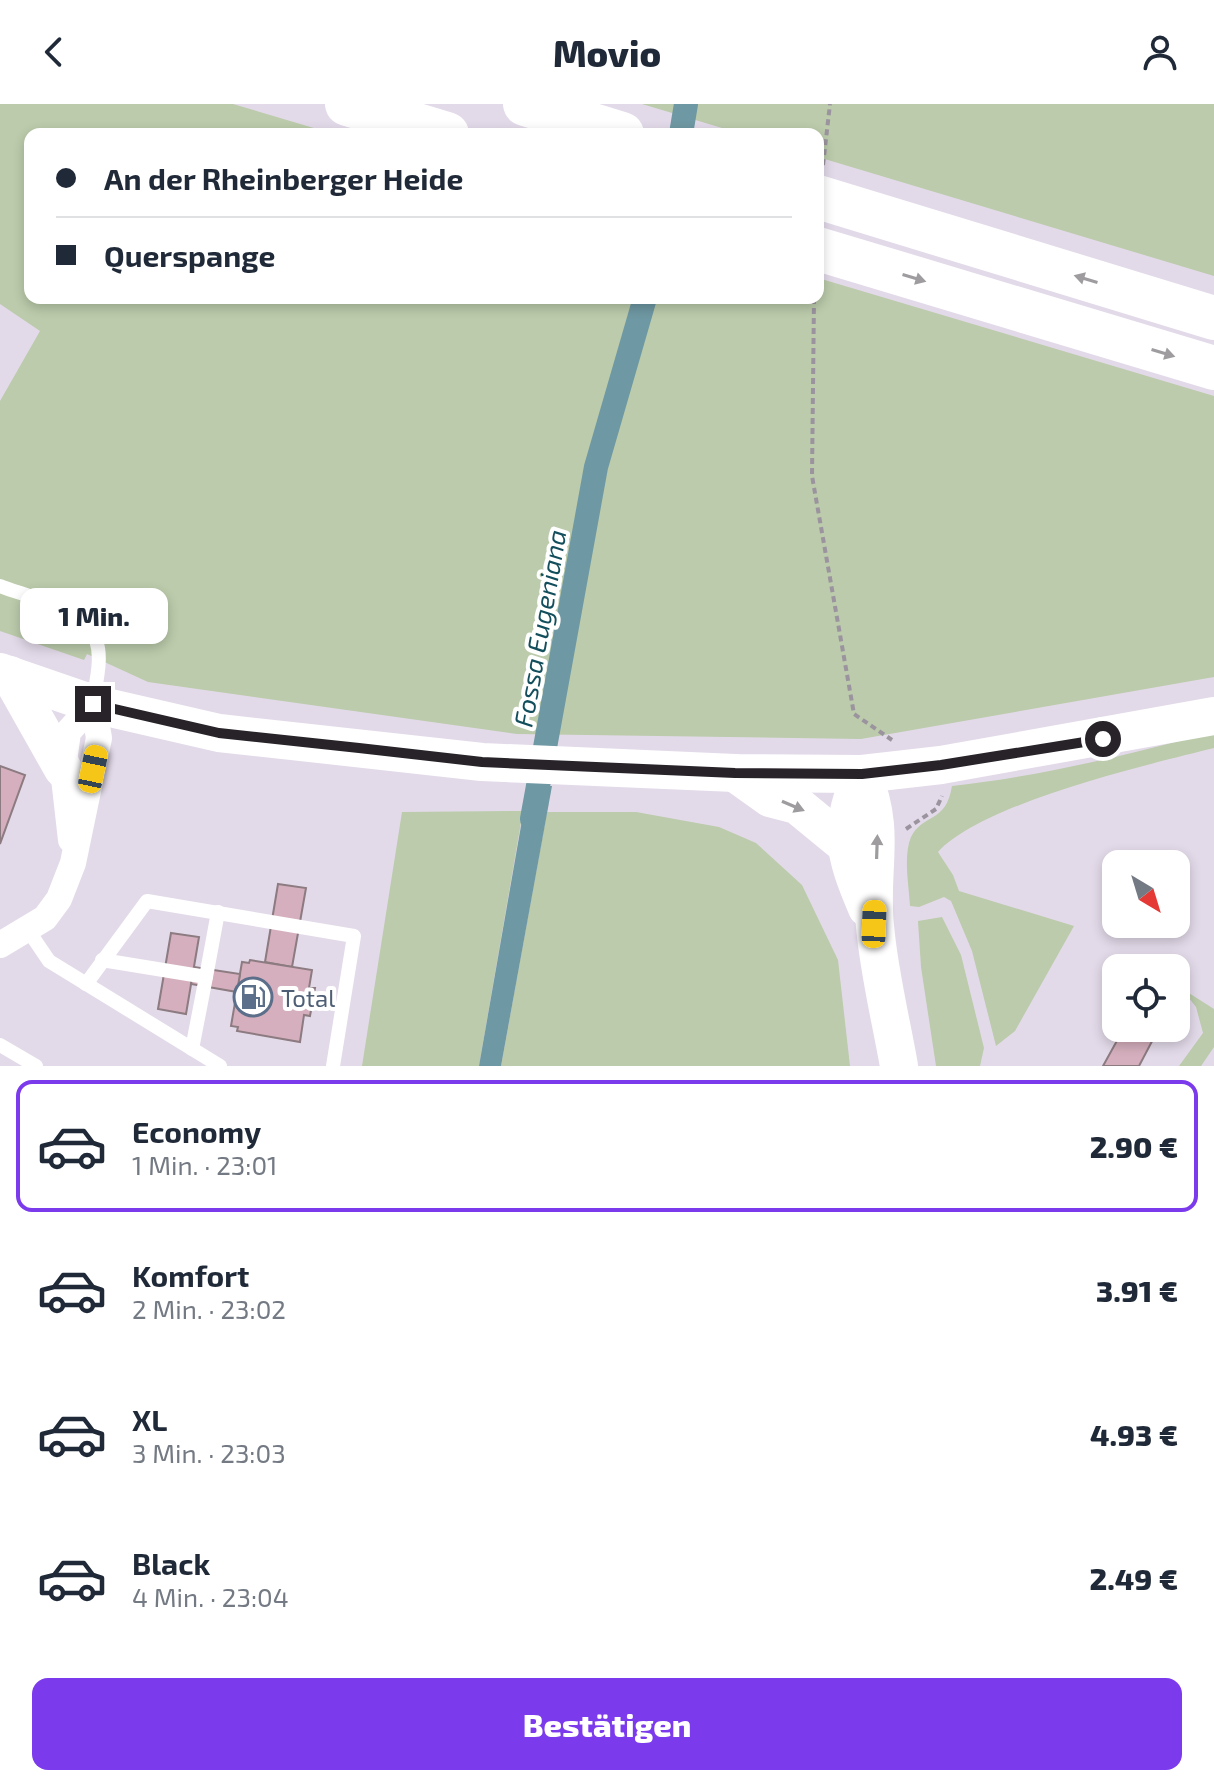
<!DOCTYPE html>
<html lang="de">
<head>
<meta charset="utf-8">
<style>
  :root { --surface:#fff; --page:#f2f2f3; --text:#1f2937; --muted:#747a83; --line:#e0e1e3; --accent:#7c3aed }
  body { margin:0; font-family:"Exo 2",sans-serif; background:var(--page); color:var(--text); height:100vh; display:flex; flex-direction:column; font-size:30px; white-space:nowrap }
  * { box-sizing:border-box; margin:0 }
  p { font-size:26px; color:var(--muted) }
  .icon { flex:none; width:44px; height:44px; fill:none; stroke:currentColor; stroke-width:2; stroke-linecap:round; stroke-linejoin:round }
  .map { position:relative; height:962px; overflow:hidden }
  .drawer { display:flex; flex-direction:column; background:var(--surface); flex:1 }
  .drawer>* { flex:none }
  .banner { position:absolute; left:24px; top:24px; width:800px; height:176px; border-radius:16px; box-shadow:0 4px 12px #0003; display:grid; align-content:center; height:176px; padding:0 32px; background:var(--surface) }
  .needle { width:52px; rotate:142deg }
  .fabs { position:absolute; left:1102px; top:746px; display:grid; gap:16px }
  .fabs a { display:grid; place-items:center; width:88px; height:88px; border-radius:16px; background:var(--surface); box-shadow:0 4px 12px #0003; font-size:40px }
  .end { position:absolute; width:36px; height:36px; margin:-18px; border:10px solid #272329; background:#fff; box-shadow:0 0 0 4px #fff }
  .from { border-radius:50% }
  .bubble { position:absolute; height:56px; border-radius:16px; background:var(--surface); box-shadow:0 4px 12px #0003; font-size:26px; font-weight:800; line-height:56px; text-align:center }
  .car { position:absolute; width:24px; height:48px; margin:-24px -12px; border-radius:10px; box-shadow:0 0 6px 2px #0007; background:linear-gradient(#f5c518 24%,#345 0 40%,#f5c518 0 76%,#345 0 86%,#f5c518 0) }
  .banner b { display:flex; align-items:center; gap:28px; height:76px; font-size:30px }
  .banner b+b { border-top:2px solid var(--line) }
  .banner i { width:20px; height:20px; background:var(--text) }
  ul { padding:14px 0 0; list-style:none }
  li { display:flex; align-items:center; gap:24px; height:132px; margin:0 16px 12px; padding:0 16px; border:4px solid transparent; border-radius:16px }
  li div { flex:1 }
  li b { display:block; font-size:30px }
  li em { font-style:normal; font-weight:800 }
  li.current { border-color:var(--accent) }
  li>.icon { width:72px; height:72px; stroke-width:1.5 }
  .action { display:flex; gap:16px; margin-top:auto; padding:16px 32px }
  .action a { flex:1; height:92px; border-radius:16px; background:var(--accent); color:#fff; font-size:32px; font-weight:800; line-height:92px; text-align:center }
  header { display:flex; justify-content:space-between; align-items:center; height:104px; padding:0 32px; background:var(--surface); font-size:36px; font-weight:800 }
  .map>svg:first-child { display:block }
  .green { fill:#bbcbab }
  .water { fill:#6e98a3 }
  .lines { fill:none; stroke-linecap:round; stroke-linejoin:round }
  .canal { stroke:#6e98a3; stroke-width:24 }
  .building { fill:#d5afbd; stroke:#8c7b81; stroke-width:2 }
  .path { stroke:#9b949f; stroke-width:4; stroke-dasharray:6 4; stroke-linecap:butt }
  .lane { stroke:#fff; stroke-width:14 }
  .street { stroke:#fff; stroke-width:26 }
  .secondary { stroke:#fff; stroke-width:38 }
  .highway { stroke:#fff; stroke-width:44 }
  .oneway { fill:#9e9c9f }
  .route { stroke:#272329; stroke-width:10 }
  .labels { text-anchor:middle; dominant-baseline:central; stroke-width:8; stroke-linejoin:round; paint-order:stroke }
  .service-label { font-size:24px; fill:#4e5e75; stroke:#fff; text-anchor:start }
  .water-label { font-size:26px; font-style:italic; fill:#134e5c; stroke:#fff }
</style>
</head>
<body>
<header><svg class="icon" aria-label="back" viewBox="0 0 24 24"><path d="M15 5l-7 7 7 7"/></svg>Movio<svg class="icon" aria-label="person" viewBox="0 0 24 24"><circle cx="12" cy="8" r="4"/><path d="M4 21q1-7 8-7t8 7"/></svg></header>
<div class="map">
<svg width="1214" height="962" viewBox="0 0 1214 962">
  <rect width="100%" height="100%" fill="#e3dae9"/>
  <g class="green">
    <polygon points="0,0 233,0 334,30 30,30 30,194 818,194 818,174 1214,292 1214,573 861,635 517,630 148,578 87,550 84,556 0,527 0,297 40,227 0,200"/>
    <polygon points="642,0 1214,0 1214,172 818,53 818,30 742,30"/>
    <path d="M1214,628V644C1146,661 983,699 938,748L953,771L959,787L1074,822L1015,927L996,942L972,847L951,797L944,793L919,803L910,802C909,782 903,752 911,733C923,709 946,720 952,682C1042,672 1127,651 1214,628Z"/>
    <polygon points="523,707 479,962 362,962 402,708"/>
    <polygon points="547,708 636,708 719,723 756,739 802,781 838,856 850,962 501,962"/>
    <polygon points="942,813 961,851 984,944 980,962 936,962 921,863 918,817"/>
    <polygon points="1181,884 1214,905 1214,943 1201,962 1179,962 1203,929 1196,903"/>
  </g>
  <polygon class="water" points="528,682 552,682 501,962 479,962"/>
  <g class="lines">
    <g class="canal">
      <polyline points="681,30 686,0"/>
      <polyline points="532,715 596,363 645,194"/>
    </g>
  </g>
  <g class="building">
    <polygon points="0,662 25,671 0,740"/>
    <polygon points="278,780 306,784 292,863 265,858"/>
    <polygon points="171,829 199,833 186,910 158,905"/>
    <polygon points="250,856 312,866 309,884 315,884 310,912 304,911 300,938 237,927 238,923 231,922 242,858 249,859"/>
    <polygon points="194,863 240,870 237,888 191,880"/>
    <polygon points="1124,924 1159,924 1139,962 1103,962"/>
  </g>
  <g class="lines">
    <g class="path">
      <polyline points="823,61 830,0"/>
      <polyline points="814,194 812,372 854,610 892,636"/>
      <polyline points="906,725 936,705 942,692"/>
    </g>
    <g class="lane">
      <path d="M0,482C28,493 86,505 96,536C103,556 95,580 93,599"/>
      <polyline points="28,826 49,857 220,962"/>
      <polyline points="102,856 206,873 218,808"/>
      <polyline points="86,880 147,797 354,832 333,962"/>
      <polyline points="0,941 36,962"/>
      <polyline points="192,945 206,873"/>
    </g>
    <g class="street">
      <polyline points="71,736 63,665 68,628 93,600"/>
      <polyline points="0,841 45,814 59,795 73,759 99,634 93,600"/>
    </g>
    <g class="secondary">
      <polyline points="0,568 93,600 219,629 482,658 735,669 862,670 941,661 1214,612"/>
      <polyline points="10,571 63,665"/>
      <polyline points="735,669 770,694 797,701 847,742"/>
      <path d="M862,670C887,728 869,764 875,822C879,869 891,916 899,962"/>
      <path d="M862,670C837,724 844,750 867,804"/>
    </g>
    <g class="highway">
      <polyline points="347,0 447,30"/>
      <polyline points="525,0 622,30"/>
      <polyline points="818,93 1214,214"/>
      <polyline points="818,145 1214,264"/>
    </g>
  </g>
  <defs><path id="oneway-solid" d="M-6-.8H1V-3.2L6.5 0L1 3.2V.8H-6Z" transform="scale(2)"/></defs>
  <g class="oneway">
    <use href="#oneway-solid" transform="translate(914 174) rotate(17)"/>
    <use href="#oneway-solid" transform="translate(1086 175) rotate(-163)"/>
    <use href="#oneway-solid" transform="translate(1163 249) rotate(17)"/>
    <use href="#oneway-solid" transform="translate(793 702) rotate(23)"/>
    <use href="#oneway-solid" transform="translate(877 743) rotate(-88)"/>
  </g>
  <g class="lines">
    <polyline class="route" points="93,600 219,629 359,644 482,658 735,669 862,670 941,661 1103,635"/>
  </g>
  <defs>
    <symbol id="fuel-ring" viewBox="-11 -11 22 22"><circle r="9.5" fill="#fff" stroke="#5c6f8a" stroke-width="1.5"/><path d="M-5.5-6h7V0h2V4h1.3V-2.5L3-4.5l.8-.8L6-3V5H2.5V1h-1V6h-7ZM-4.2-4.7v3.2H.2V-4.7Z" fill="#5c6f8a"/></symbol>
  </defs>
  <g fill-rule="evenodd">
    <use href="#fuel-ring" x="231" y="871" width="44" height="44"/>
  </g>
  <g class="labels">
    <g class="service-label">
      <text x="281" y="893">Total</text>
    </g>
    <g class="water-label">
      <text transform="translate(539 524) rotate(-80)">Fossa Eugeniana</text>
    </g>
  </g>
</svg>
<div class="fabs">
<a><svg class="needle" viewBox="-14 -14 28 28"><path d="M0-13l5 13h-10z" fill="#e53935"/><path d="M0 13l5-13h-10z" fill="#747a83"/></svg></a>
<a><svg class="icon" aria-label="locate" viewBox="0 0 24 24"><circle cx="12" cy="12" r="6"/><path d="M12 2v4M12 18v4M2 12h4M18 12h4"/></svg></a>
</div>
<i class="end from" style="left:1103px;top:635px"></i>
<i class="end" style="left:93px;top:600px"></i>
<div class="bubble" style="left:20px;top:484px;width:148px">1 Min.</div>
<i class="car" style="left:93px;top:665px;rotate:12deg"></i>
<i class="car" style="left:874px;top:820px;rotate:2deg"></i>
<div class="banner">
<b><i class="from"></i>An der Rheinberger Heide</b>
<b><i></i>Querspange</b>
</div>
</div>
<section class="drawer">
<ul>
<li class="current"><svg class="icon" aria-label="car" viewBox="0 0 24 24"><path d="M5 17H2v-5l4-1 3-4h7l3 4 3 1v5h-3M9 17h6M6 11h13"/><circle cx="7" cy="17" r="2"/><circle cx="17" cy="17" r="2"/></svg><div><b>Economy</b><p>1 Min. · 23:01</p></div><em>2.90 €</em></li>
<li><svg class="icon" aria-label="car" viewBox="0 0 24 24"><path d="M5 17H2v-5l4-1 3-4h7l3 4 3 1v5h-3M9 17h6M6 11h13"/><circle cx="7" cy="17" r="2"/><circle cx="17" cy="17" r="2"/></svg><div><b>Komfort</b><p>2 Min. · 23:02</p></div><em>3.91 €</em></li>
<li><svg class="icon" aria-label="car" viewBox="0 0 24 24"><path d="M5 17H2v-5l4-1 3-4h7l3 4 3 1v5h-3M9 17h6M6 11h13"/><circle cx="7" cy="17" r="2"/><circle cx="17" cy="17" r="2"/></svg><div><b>XL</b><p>3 Min. · 23:03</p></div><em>4.93 €</em></li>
<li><svg class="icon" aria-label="car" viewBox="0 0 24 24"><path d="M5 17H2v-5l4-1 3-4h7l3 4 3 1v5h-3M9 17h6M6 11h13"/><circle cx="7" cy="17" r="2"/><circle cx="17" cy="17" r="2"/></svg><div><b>Black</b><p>4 Min. · 23:04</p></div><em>2.49 €</em></li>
</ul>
<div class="action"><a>Bestätigen</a></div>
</section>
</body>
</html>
